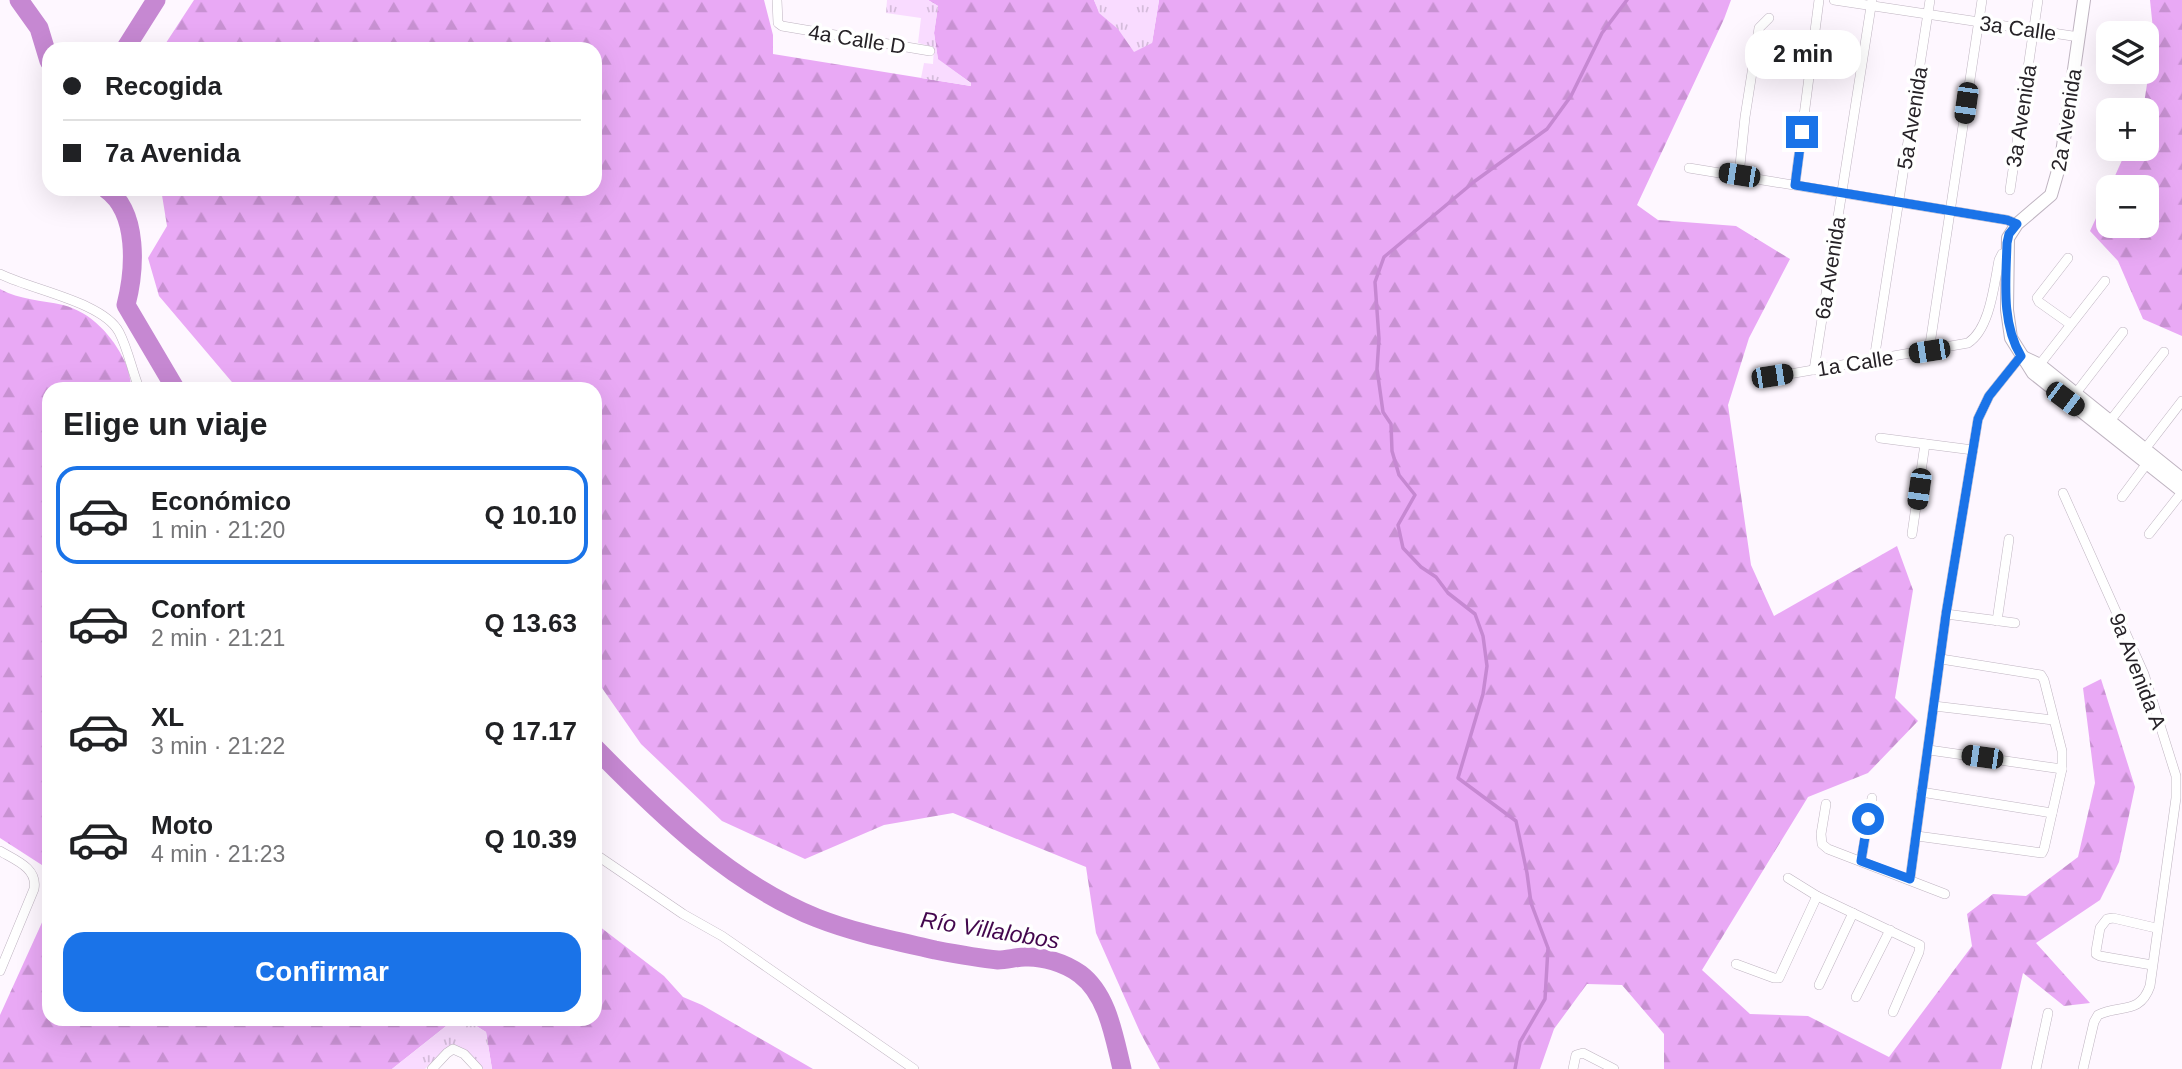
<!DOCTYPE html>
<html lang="es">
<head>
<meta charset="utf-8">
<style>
  :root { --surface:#fff; --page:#f6f6f6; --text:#202124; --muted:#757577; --line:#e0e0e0; --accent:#1a73e8 }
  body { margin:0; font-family:Helvetica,sans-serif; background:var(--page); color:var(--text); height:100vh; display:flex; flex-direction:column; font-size:26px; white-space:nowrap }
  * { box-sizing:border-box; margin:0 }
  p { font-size:23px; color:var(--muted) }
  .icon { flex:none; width:38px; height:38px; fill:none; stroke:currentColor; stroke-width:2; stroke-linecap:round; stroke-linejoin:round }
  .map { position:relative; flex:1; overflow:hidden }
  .details { position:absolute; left:42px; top:382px; width:560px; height:644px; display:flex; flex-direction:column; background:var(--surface); border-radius:21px; box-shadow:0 7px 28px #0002 }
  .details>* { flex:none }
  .top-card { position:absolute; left:42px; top:42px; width:560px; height:154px; border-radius:21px; box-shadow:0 7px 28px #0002; display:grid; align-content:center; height:154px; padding:0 21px; background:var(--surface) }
  .tools { position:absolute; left:2096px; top:21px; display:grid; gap:14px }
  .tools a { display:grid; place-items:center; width:63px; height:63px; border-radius:14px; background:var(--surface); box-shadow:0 7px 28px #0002; font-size:35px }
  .end { position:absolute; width:32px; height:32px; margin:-16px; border:9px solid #1a73e8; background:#fff; box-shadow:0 0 0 4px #fff }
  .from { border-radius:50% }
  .bubble { position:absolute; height:49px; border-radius:21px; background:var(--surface); box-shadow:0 7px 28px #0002; font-size:23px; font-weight:800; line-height:49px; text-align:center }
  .car { position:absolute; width:21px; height:42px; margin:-21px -10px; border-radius:9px; box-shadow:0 0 5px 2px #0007; background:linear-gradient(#222 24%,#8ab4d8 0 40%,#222 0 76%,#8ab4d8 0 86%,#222 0) }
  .top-card b { display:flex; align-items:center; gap:24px; height:66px; font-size:26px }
  .top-card b+b { border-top:2px solid var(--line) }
  .top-card i { width:18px; height:18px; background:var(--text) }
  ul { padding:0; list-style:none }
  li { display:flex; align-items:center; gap:21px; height:98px; margin:0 14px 10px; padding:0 7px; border:4px solid transparent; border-radius:21px }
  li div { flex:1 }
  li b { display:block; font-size:26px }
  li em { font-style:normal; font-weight:800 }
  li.on { border-color:var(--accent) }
  li>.icon { width:63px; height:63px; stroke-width:1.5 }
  h2 { padding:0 21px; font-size:32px; line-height:84px }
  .cta { display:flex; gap:14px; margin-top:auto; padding:14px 21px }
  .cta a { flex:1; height:80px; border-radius:21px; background:var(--accent); color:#fff; font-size:28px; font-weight:800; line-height:80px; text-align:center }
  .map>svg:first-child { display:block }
  .forest { fill:url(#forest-firs) }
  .park { fill:url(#park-tufts) }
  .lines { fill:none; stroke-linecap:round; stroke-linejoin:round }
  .stream { stroke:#c688d2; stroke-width:3.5 }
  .river { stroke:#c688d2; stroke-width:19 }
  .minor-casing { stroke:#bfb4c1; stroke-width:10 }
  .secondary-casing { stroke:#bfb4c1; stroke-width:14 }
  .minor { stroke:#fff; stroke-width:9 }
  .secondary { stroke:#fff; stroke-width:12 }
  .route { stroke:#1a73e8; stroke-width:9 }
  .labels { text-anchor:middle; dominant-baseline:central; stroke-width:7; stroke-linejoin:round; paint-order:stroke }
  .street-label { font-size:21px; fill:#262227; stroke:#fff }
  .water-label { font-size:23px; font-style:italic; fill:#43074d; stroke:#fff }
</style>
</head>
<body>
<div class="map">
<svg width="2182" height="1069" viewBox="0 0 2182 1069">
  <defs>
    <pattern id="forest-firs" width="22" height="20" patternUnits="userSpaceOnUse" patternTransform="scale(1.75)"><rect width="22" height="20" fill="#e9a9f5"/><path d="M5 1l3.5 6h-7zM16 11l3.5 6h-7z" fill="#c891d2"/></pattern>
    <pattern id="park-tufts" width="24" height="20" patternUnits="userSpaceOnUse" patternTransform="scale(1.75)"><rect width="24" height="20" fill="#f9dbff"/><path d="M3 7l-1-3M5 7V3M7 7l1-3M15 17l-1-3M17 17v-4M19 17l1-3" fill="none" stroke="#d5bcdb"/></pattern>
  </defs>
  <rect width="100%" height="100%" fill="#fef7ff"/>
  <g class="forest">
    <path d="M194,0H764L773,35V54L971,86V83L938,60L934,33L938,6L928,0H1094C1104,25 1128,33 1152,43L1159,0H1731L1724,19L1637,205L1658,220L1736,226L1790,259L1749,338L1728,405L1751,565L1774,616L1897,546L1913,590L1895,698L1918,721L1868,773L1808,797L1702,970L1750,1014L1808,1016L1889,1057L1972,946L1967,914L1993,894L2026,896L2078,857L2095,783L2083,688L2101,679L2135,787L2119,862L2100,900L2036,943L2090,1003L2064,1006L2023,973L2001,1069H1664V1034L1622,985L1587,984L1554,1029L1540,1069H1160L1140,1032L1096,933L1086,867L953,813L884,825L805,859L722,821L641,744L595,678V388H237L159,296L148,258L167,226L161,189H595V49H162Z"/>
    <polygon points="2150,0 2182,0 2182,336 2143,319 2118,261 2090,231 2109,190 2109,226 2147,226 2147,187 2110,187 2127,149 2147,149 2147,110 2143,110 2154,39"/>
    <path d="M0,289C20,300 41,300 63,305C91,312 113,336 125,362C129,370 130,380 132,388H49V872L45,867L0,838Z"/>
    <polygon points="49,907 49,1018 455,1019 392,1069 0,1069 0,1015"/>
    <polygon points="595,923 664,976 683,997 702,1005 813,1069 492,1069 486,1032 465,1019 595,1018"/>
  </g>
  <g class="park">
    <polygon points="887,0 928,0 938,6 934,33 938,59 971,83 971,86 921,78 924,63 933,64 934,47 918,43 921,18 886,13"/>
    <polygon points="1094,0 1159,0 1152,43 1134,52 1118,29 1099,13"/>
    <polygon points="455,1019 465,1019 486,1032 492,1069 483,1069 478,1062 456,1045 446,1048 425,1069 392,1069"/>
  </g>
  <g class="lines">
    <polyline class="stream" points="1515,1069 1520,1042 1545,999 1548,948 1531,903 1527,873 1516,821 1458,778 1483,694 1487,666 1483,636 1475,614 1448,593 1436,577 1421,567 1403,548 1398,525 1415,495 1399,475 1392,451 1391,424 1383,412 1377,369 1379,339 1375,282 1384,257 1475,181 1547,129 1571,96 1602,33 1627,0"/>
    <g class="river">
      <polyline points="19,0 39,28 49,61"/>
      <polyline points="125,49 156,0"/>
      <path d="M106,189C139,212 135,270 126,305L175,388"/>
      <path d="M595,748C660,814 730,883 817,918C855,933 896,941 935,950C956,954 977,958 998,960C1007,960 1016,957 1025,957C1042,956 1065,963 1080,974C1108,995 1114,1037 1122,1069"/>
    </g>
    <defs>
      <g id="minor">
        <polyline points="777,0 778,23 782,26 930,51"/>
        <polyline points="1834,0 2079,37"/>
        <polyline points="1689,168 2007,220 2017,224"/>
        <polyline points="1739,175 1745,117 1759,28 1769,18"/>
        <polyline points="1795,185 1819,0"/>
        <polyline points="2010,190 2038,0"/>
        <polyline points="2068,258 2037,298 2039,302 2070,324"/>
        <path d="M0,274C32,290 103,302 119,332C128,349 132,371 139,388"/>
        <polyline points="1929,351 1982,0"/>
        <polyline points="1874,360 1930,0"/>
        <polyline points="2037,368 2105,281"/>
        <polyline points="1814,370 1872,0"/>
        <path d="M1772,377L1968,343C1990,329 1994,285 1999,260L2002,254L2007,253"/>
        <polyline points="2076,393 2123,332"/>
        <polyline points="2110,421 2164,352"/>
        <polyline points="1880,438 1973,450"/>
        <polyline points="2145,449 2182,401"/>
        <path d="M2063,493L2144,674L2176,776V798L2150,986C2140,1015 2120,1004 2098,1015L2094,1022L2083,1069"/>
        <polyline points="2122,497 2148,462"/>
        <polyline points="1912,534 1925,444"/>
        <polyline points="2149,534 2182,492"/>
        <polyline points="1946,614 2015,623"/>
        <polyline points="1997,621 2009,539"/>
        <polyline points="1934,706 2053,720"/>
        <polyline points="1929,750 2062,769"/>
        <polyline points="1921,792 2052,813"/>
        <polyline points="1826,804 1821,834 1822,844 1828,849 1945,894"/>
        <polyline points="1917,836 2042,853 2044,849 2062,769 2062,751 2044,680 2041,675 1941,659"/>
        <path d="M0,851C15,860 38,868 34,889L0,971"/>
        <polyline points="595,854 683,914 722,936 914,1069"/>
        <polyline points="1861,861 1872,798"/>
        <polyline points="1788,878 1817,896 1920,945 1919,952 1893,1012"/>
        <polyline points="1910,879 1946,614 1978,419 1989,396 2021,356"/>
        <polyline points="1736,964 1774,978 1779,978 1817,896"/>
        <polyline points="2152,965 2100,956 2096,954 2096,951 2100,928 2107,919 2113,918 2156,928"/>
        <polyline points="1819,985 1853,913"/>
        <polyline points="1856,997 1890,930"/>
        <polyline points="432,1069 447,1053 453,1049 464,1054 478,1069"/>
        <polyline points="1573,1069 1576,1055 1583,1053 1614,1069"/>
        <polyline points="2036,1069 2048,1013"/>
      </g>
      <g id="secondary">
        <polyline points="2084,0 2061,160 2051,195 2017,224 2008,238 2007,310 2011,338 2033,373 2182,491"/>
        <polyline points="2021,356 2040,365 2182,479"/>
      </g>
    </defs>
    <use href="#minor" class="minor-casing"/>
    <use href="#secondary" class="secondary-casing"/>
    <use href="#minor" class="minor"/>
    <use href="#secondary" class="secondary"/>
  </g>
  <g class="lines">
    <path class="route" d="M1802,132L1795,185L2007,220L2017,224L2009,234L2007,243C2006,280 2001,323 2021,356L1989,396L1978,419L1946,614L1910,879L1861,861L1868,819"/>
  </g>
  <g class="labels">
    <g class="street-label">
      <text transform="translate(2018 28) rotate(8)">3a Calle</text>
      <text transform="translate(857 39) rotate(9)">4a Calle D</text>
      <text transform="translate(2021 116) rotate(-81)">3a Avenida</text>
      <text transform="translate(1912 118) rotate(-81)">5a Avenida</text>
      <text transform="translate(2066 120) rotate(-81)">2a Avenida</text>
      <text transform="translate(1830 268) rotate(-81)">6a Avenida</text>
      <text transform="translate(1855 363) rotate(-9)">1a Calle</text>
      <text transform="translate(2138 671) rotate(69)">9a Avenida A</text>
    </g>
    <g class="water-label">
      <text transform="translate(990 930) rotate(9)">Río Villalobos</text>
    </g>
  </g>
</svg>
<div class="tools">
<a><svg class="icon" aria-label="layers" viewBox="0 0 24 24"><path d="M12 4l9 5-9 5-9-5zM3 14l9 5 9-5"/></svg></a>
<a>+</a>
<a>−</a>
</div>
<i class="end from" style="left:1868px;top:819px"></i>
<i class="end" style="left:1802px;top:132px"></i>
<div class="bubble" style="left:1745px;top:30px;width:116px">2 min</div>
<i class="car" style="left:1966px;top:103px;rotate:188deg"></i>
<i class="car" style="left:1739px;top:175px;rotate:279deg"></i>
<i class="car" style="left:1929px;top:351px;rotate:261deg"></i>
<i class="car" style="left:1772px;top:376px;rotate:81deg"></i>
<i class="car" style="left:2065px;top:399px;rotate:127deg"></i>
<i class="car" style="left:1919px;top:489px;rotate:188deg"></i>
<i class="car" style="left:1982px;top:757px;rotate:278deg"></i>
<div class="top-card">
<b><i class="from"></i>Recogida</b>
<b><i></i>7a Avenida</b>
</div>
<section class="details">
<h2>Elige un viaje</h2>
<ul>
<li class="on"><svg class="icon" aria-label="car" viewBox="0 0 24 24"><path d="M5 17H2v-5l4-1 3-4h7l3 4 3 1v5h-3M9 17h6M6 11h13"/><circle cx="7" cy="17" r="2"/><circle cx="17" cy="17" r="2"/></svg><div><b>Económico</b><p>1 min · 21:20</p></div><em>Q 10.10</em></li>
<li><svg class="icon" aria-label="car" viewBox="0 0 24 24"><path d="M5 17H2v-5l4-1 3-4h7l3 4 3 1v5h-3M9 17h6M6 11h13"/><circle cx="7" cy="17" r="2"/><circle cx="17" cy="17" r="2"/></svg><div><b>Confort</b><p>2 min · 21:21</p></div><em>Q 13.63</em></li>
<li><svg class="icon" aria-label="car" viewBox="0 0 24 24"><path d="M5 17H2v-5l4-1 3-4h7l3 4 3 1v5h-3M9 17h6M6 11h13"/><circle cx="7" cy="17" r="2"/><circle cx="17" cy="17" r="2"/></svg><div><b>XL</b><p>3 min · 21:22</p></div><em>Q 17.17</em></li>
<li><svg class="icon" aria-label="car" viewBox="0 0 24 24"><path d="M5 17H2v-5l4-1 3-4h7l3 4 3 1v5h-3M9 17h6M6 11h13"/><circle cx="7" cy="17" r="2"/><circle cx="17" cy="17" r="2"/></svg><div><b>Moto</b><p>4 min · 21:23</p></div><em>Q 10.39</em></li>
</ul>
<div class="cta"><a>Confirmar</a></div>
</section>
</div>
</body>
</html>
